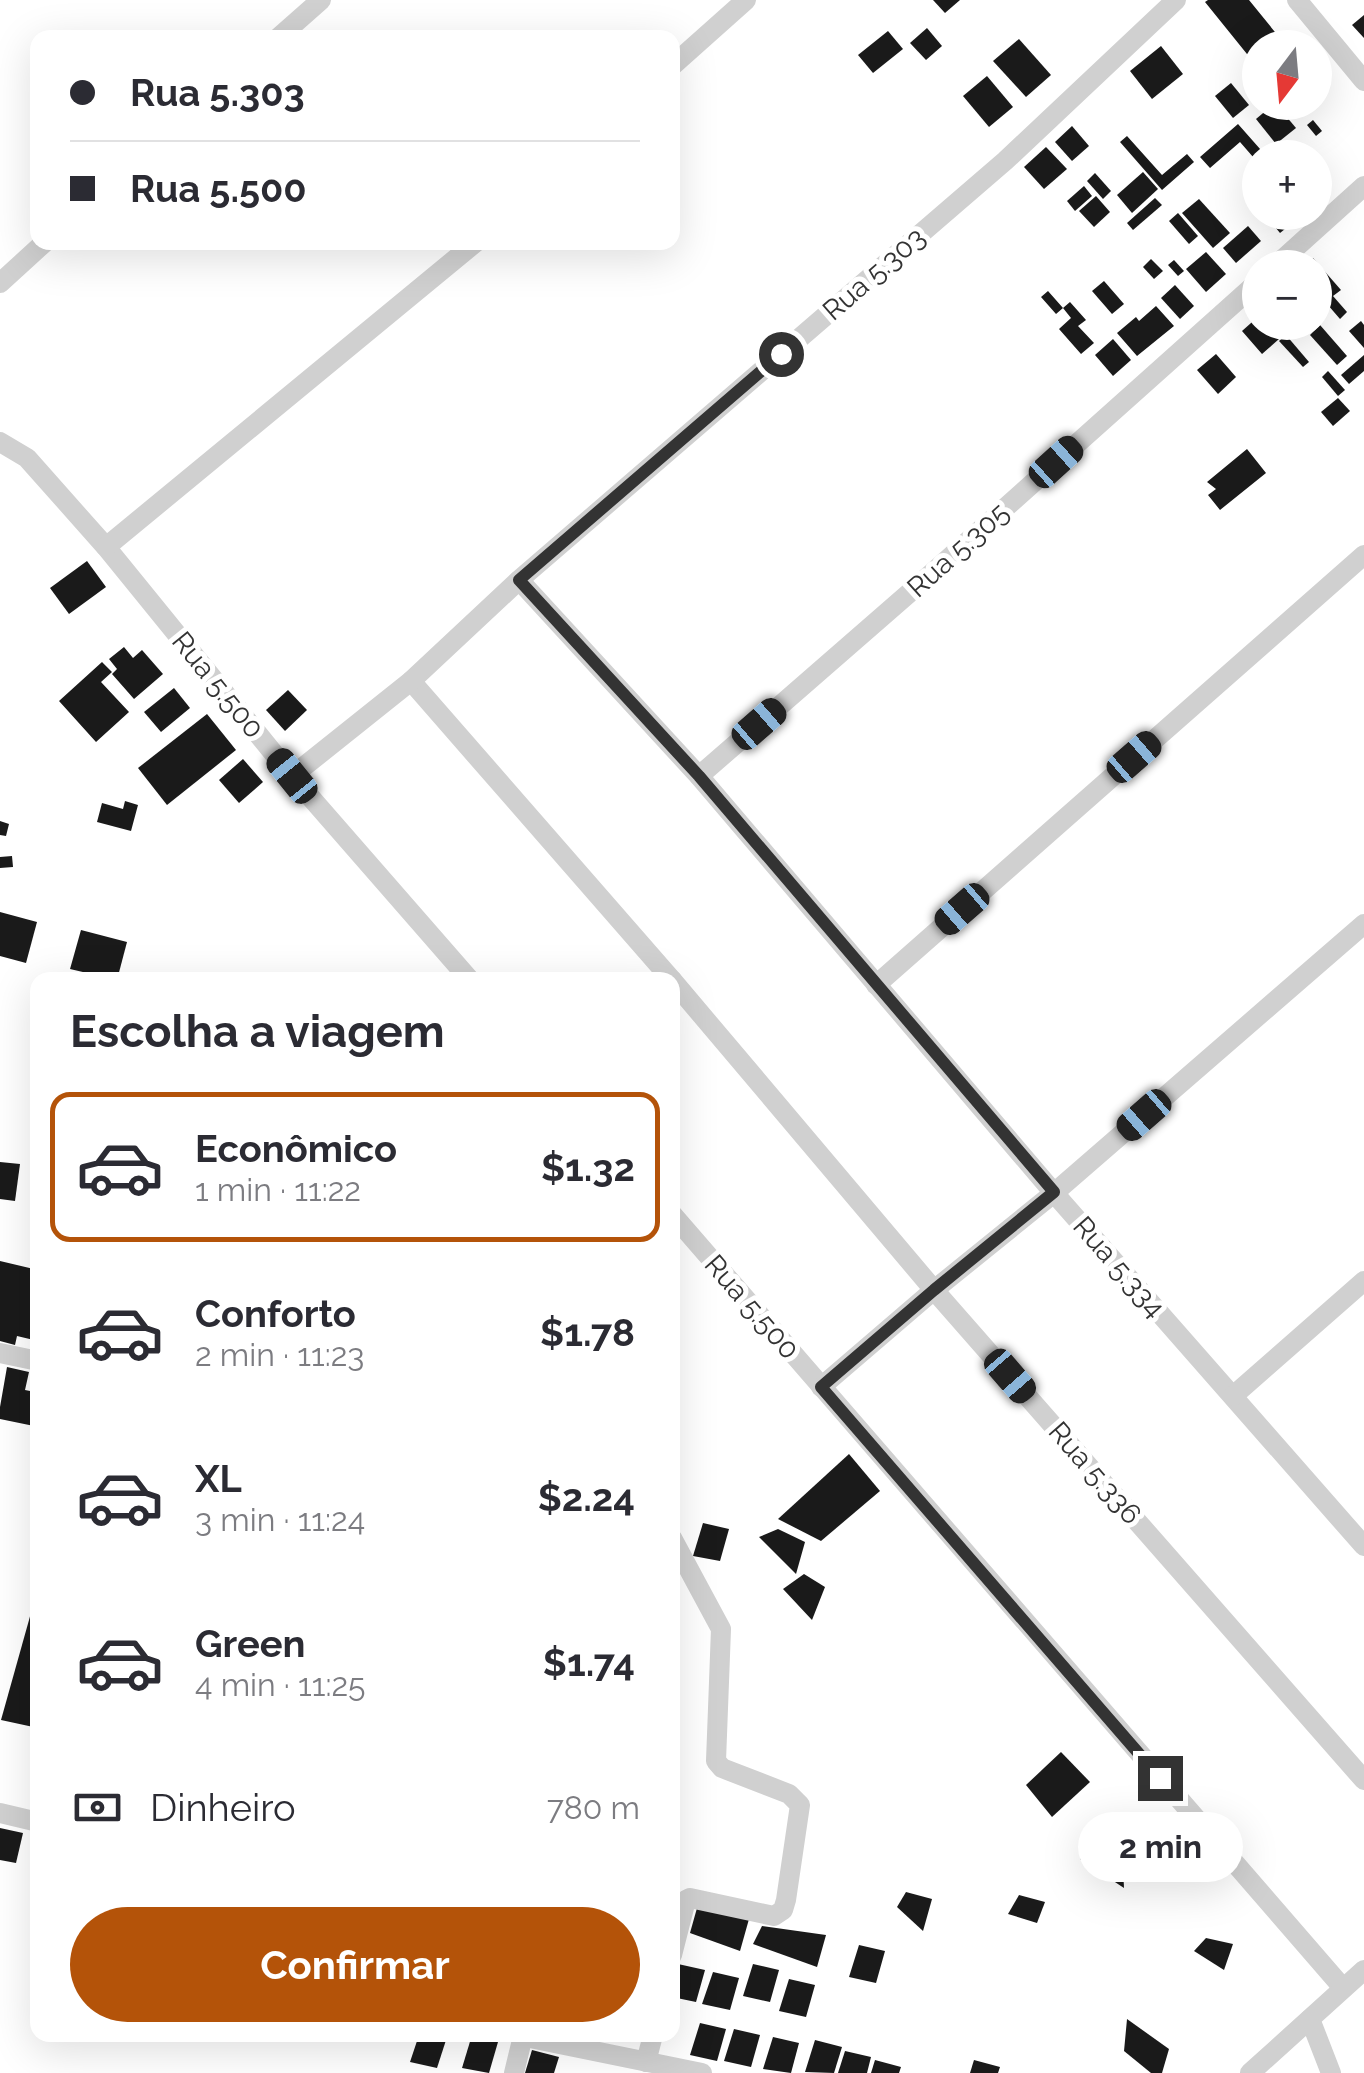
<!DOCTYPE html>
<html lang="pt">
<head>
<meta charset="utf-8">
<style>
  :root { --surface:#fff; --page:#f2f2f3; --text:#2b2b33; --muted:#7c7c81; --line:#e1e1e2; --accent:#b45309 }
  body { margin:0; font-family:Raleway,sans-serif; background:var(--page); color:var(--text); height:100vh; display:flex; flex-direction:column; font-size:38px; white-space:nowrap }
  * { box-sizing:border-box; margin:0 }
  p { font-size:32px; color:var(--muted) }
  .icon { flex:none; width:55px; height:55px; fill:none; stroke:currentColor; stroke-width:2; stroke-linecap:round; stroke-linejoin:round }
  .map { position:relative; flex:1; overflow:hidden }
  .drawer { position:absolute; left:30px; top:972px; width:650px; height:1070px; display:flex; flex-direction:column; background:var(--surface); border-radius:20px; box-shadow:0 10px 40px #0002 }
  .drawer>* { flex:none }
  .top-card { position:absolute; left:30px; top:30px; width:650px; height:220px; border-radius:20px; box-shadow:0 10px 40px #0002; display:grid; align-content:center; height:220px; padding:0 40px; background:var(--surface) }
  .needle { width:65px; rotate:196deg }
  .fabs { position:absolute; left:1242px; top:30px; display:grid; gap:20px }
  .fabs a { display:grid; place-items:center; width:90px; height:90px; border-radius:50%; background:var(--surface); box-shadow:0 10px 40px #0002; font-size:50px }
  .end { position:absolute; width:45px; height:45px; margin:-22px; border:12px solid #333; background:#fff; box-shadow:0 0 0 5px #fff }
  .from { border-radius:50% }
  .bubble { position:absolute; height:70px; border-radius:35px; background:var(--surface); box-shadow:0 10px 40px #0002; font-size:32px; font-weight:700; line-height:70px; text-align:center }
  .car { position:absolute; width:30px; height:60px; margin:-30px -15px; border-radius:12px; box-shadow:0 0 8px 2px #0007; background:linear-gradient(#222 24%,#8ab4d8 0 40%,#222 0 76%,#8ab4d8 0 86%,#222 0) }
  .top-card b { display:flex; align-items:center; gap:35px; height:95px; font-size:38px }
  .top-card b+b { border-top:2px solid var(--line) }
  .top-card i { width:25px; height:25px; background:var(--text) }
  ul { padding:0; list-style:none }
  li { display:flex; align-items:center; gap:30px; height:150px; margin:0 20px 15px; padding:0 20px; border:5px solid transparent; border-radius:20px }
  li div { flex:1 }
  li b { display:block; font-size:38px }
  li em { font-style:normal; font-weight:700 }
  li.on { border-color:var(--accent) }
  li>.icon { width:90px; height:90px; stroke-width:1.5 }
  h2 { padding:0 40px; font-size:45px; line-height:120px }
  .pay { display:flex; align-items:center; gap:25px; height:110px; padding:0 40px; font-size:38px }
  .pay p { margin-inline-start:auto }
  .button { display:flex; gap:20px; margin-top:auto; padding:20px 40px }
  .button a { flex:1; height:115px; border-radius:60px; background:var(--accent); color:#fff; font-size:40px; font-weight:700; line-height:115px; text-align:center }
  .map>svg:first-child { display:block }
  .building { fill:#1a1a1a }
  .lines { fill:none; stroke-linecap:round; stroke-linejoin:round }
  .minor { stroke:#d0d0d0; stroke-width:20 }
  .route { stroke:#333; stroke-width:12 }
  .labels { text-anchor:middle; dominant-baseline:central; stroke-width:10; stroke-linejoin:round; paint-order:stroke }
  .street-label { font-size:28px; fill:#333; stroke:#fff }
</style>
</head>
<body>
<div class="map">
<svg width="1364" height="2073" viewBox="0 0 1364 2073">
  <rect width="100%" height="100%" fill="#fff"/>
  <g class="building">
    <polygon points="933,0 960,0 945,13"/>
    <polygon points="1208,0 1249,0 1279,37 1266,48 1260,48 1260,52 1251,59 1205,2"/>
    <polygon points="1364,15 1364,38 1352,25"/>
    <polygon points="927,28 942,46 926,60 910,43"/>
    <polygon points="888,31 903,49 873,73 858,55"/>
    <polygon points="1019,39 1051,75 1026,97 993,61"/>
    <polygon points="1161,46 1183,74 1152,99 1130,71"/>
    <polygon points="987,76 1013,107 989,127 963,96"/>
    <polygon points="1231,83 1249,105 1233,118 1215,96"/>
    <polygon points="1275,103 1296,128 1276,144 1256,119"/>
    <polygon points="1313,120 1322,131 1316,136 1307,125"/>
    <polygon points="1238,124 1268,158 1260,158 1260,165 1240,142 1210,168 1200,157"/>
    <polygon points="1072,126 1089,146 1072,161 1055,142"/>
    <polygon points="1127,136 1162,175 1187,154 1194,162 1162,190 1120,142"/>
    <polygon points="1046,147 1067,169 1044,189 1024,167"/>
    <polygon points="1143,172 1158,189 1132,213 1117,195"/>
    <polygon points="1095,173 1111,191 1103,199 1087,181"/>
    <polygon points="1084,186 1092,196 1075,211 1067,201"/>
    <polygon points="1096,196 1110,212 1094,227 1079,211"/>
    <polygon points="1155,198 1162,205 1133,230 1127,223"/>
    <polygon points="1199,199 1230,233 1213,248 1182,213"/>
    <polygon points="1263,212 1297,212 1300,217 1280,233"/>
    <polygon points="1178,213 1198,236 1189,244 1169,221"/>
    <polygon points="1248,226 1261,241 1236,263 1223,248"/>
    <polygon points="1206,252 1226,274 1206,292 1186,269"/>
    <polygon points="1313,258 1341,290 1333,296 1347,312 1340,319 1315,290 1315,268 1302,268"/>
    <polygon points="1151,259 1163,271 1154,279 1143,267"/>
    <polygon points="1174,260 1184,271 1178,276 1168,265"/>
    <polygon points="1104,281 1124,304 1112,314 1092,291"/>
    <polygon points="1175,285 1194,306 1180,319 1161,298"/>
    <polygon points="1048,291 1063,308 1070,302 1086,320 1078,326 1094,343 1081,354 1059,329 1071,318 1063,308 1056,314 1041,297"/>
    <polygon points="1315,304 1324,315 1307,330 1301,322 1315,322"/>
    <polygon points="1156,306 1174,326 1137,356 1117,333 1136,317 1139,321"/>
    <polygon points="1260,315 1260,322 1264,322 1279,339 1262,354 1242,331"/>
    <polygon points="1361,321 1364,325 1364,348 1349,331"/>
    <polygon points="1320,325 1347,356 1337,365 1310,335"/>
    <polygon points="1286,335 1309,362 1303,367 1279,341"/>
    <polygon points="1113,339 1131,360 1113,376 1095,355"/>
    <polygon points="1216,354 1236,377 1218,394 1197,370"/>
    <polygon points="1364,355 1364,371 1349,384 1341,375"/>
    <polygon points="1328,371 1345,390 1338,396 1322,377"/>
    <polygon points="1338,398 1350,411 1333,426 1321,412"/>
    <polygon points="1247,449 1266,473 1220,510 1208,495 1216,489 1207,482"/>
    <polygon points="87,561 106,587 69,614 50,588"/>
    <polygon points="124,647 133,658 142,650 163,674 134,699 112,674 117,669 109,659"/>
    <polygon points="102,662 112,672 101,682 129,712 96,742 59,701"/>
    <polygon points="174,688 190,708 161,732 144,712"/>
    <polygon points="288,690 307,710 285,731 266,710"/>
    <polygon points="207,714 236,750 167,805 138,768"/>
    <polygon points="243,759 263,782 239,803 219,780"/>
    <polygon points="125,801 138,805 131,831 97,822 102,803 123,809"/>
    <polygon points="0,821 9,824 6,836 0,835"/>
    <polygon points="12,856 13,867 0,868 0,857"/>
    <polygon points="0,912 37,922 26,963 0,956"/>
    <polygon points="81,930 127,942 117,980 70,969"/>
    <polygon points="0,1162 20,1164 15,1201 0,1199"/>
    <polygon points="0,1261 38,1270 38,1341 17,1336 15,1345 0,1341"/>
    <polygon points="7,1367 29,1372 25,1390 35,1392 32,1404 38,1405 34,1426 0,1419 0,1407"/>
    <polygon points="672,1436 680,1437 674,1460 672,1460"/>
    <polygon points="849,1454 880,1491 821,1541 778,1519"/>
    <polygon points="703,1523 729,1529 720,1561 693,1556"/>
    <polygon points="778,1529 805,1542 796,1574 759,1537"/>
    <polygon points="804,1574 825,1587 812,1620 783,1589"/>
    <polygon points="36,1595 38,1595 38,1728 1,1720"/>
    <polygon points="1061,1752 1090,1782 1052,1817 1026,1785"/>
    <polygon points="0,1828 23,1833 16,1863 0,1860"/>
    <polygon points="1093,1841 1123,1867 1124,1888 1080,1859"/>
    <polygon points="906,1892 932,1899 923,1931 897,1907"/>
    <polygon points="1019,1895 1045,1902 1037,1923 1008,1914"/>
    <polygon points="697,1908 749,1919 740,1951 690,1933"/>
    <polygon points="762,1926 826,1935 817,1967 753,1944"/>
    <polygon points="1206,1938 1233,1944 1224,1970 1194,1951"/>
    <polygon points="859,1945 885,1951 876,1983 849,1977"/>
    <polygon points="678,1964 705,1970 696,2002 672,1997 672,1983"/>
    <polygon points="753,1964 779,1970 770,2002 743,1996"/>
    <polygon points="713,1972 739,1978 730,2010 702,2004"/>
    <polygon points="789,1979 815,1985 806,2017 779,2011"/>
    <polygon points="1127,2019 1169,2049 1162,2073 1151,2073 1124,2051"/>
    <polygon points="700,2023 726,2029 717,2061 690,2055"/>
    <polygon points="734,2029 760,2035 751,2067 724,2061"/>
    <polygon points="419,2035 447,2037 437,2068 410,2062"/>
    <polygon points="472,2035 498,2042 489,2073 462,2068"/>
    <polygon points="773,2037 799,2043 791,2073 763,2069"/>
    <polygon points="815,2040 842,2047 834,2073 805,2072"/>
    <polygon points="532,2050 559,2057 554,2073 525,2073"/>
    <polygon points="845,2051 871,2057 867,2073 838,2073"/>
    <polygon points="875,2060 901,2067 899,2073 871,2073"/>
    <polygon points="974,2060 1000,2067 998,2073 970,2073"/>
  </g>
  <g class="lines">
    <g class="minor">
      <polyline points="1297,0 1364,81"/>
      <polyline points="278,38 321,0"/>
      <polyline points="672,66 746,0"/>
      <polyline points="1273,268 1364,186"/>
      <polyline points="0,283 45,242"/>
      <polyline points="0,442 27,458 106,547 292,776 470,980"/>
      <polyline points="106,547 476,242"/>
      <polyline points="519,580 699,776 1054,1193 1364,1546"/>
      <polyline points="411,681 672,980"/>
      <polyline points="292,776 411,681 519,580 1005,161 1176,0"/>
      <polyline points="699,776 939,567 1260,280"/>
      <polyline points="672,980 934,1290 1364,1780"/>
      <polyline points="876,985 1364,555"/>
      <polyline points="672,1214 1343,1988"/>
      <polyline points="0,1353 38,1361"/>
      <polyline points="821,1387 934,1290 1054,1193 1364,924"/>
      <polyline points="1233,1396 1364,1281"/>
      <polyline points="672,1538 721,1629 716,1761 722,1768 789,1794 800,1805 786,1900 783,1910 774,1916 690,1898 686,1900 672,1955"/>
      <polyline points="0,1813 38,1822"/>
      <polyline points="1310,2019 1331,2073"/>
      <polyline points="646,2062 653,2035"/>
      <polyline points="514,2073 522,2040 530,2038 702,2073"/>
      <polyline points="1250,2073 1364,1970"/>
    </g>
  </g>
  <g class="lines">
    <polyline class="route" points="781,354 519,580 699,776 1054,1192 934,1290 821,1387 1160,1778"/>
  </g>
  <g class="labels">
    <g class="street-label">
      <text transform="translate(874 274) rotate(-41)">Rua 5.303</text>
      <text transform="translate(958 550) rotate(-42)">Rua 5.305</text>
      <text transform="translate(218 685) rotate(51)">Rua 5.500</text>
      <text transform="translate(1119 1267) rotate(49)">Rua 5.334</text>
      <text transform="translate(752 1307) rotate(49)">Rua 5.500</text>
      <text transform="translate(1095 1473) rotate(49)">Rua 5.336</text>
    </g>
  </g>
</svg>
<div class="fabs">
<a><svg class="needle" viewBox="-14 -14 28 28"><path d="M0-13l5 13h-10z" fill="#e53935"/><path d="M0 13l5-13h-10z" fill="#7c7c81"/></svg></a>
<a>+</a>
<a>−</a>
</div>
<i class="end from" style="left:781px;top:354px"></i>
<i class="end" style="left:1160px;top:1778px"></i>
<div class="bubble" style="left:1078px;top:1812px;width:165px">2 min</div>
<i class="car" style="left:1056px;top:462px;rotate:48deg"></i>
<i class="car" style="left:759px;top:724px;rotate:49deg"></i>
<i class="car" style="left:1134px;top:757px;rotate:49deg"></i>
<i class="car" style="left:292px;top:776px;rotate:321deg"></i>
<i class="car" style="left:962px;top:909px;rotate:229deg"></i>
<i class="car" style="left:1144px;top:1115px;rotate:229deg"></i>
<i class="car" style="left:1010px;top:1376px;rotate:139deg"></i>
<div class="top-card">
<b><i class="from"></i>Rua 5.303</b>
<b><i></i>Rua 5.500</b>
</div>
<section class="drawer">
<h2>Escolha a viagem</h2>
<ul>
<li class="on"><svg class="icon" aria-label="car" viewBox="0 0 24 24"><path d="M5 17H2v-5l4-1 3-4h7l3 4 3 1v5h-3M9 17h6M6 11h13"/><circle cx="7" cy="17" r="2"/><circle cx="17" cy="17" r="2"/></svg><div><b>Econômico</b><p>1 min · 11:22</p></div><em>$1.32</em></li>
<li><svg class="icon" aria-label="car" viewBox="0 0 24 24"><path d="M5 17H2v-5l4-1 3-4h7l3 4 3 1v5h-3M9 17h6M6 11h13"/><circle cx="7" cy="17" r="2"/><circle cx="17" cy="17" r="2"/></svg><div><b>Conforto</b><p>2 min · 11:23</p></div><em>$1.78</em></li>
<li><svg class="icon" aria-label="car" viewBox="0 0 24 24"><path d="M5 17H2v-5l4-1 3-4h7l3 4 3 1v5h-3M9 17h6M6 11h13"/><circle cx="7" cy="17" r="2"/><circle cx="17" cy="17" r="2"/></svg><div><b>XL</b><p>3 min · 11:24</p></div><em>$2.24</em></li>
<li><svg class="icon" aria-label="car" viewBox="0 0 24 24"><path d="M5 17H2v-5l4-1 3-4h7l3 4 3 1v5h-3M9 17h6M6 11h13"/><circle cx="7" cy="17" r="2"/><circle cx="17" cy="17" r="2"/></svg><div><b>Green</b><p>4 min · 11:25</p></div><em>$1.74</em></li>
</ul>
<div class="pay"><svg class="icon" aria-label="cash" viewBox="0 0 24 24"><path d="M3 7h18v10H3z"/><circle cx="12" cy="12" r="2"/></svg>Dinheiro<p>780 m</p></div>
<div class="button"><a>Confirmar</a></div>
</section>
</div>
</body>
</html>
